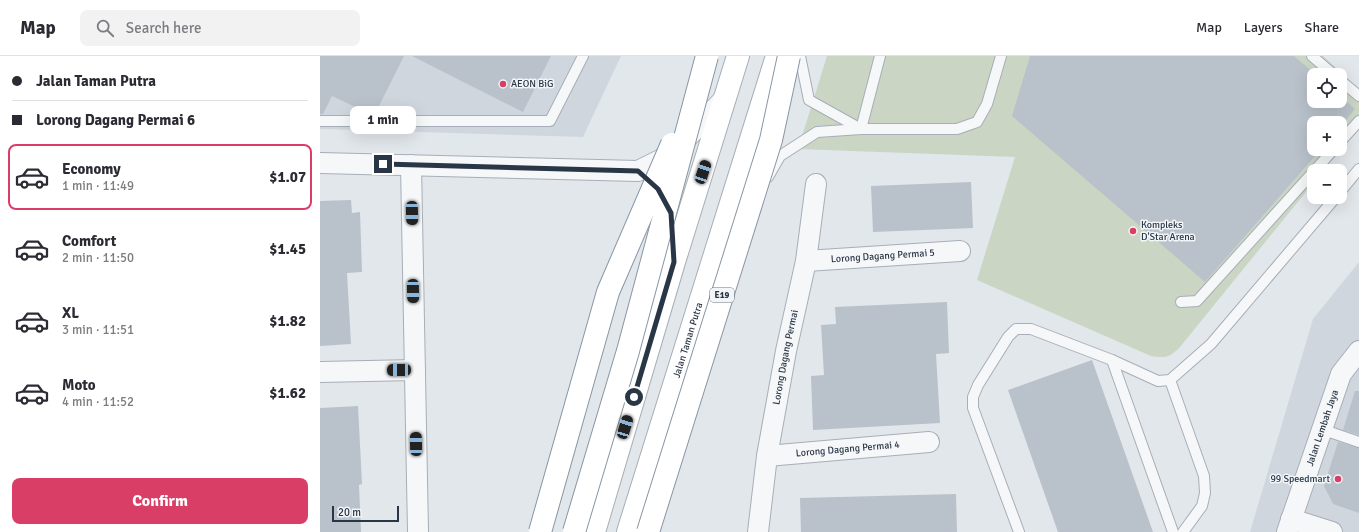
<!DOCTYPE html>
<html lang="en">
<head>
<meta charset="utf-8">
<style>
  :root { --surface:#fff; --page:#f2f2f3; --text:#2b2b33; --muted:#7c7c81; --line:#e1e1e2; --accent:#d93f66 }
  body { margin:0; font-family:Signika,sans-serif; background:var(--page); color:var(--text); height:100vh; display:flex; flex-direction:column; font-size:15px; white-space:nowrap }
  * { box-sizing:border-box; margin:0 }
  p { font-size:13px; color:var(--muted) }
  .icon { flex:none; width:22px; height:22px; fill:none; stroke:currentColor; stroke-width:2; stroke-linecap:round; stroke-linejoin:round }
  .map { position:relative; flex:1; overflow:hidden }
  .panel { display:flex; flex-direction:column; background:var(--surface); width:320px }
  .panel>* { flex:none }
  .top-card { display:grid; align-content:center; height:88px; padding:0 12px; background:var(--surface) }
  .fabs { position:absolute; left:987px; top:12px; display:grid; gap:8px }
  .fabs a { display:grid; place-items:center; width:40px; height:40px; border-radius:8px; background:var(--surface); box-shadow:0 4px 16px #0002; font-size:20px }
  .scale { position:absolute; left:12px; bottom:10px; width:67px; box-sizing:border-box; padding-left:4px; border:2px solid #293645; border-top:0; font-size:11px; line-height:14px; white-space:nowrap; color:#293645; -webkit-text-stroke:3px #f2f6f9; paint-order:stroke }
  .end { position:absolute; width:18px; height:18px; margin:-9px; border:5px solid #293645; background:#fff; box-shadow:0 0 0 2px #fff }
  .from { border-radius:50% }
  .bubble { position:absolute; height:28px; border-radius:8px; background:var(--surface); box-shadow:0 4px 16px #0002; font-size:13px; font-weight:700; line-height:28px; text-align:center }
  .car { position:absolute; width:12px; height:24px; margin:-12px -6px; border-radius:5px; box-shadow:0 0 3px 1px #0007; background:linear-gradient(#222 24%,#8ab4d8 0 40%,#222 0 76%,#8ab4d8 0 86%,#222 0) }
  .top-card b { display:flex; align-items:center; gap:14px; height:38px; font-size:15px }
  .top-card b+b { border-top:1px solid var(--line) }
  .top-card i { width:10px; height:10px; background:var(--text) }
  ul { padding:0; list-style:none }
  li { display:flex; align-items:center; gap:12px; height:66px; margin:0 8px 6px; padding:0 4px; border:2px solid transparent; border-radius:8px }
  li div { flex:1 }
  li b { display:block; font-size:15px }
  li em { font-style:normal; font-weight:700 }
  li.on { border-color:var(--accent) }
  li>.icon { width:36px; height:36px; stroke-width:1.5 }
  .cta { display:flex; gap:8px; margin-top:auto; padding:8px 12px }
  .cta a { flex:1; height:46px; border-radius:8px; background:var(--accent); color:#fff; font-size:16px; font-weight:700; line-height:46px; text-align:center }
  header { display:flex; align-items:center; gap:24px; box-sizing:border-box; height:56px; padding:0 20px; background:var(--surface); border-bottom:1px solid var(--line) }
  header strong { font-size:19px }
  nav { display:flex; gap:22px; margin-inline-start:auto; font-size:14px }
  .search { width:280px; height:36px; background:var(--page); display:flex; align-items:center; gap:10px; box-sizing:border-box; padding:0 14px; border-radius:8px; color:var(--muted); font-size:15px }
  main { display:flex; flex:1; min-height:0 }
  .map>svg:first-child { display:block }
  .built { fill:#d0d6de }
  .green { fill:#cad6c3; fill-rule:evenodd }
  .building { fill:#b9c1ca }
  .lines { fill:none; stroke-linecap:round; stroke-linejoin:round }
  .lane-casing { stroke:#a7aeb7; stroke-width:12 }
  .street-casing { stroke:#a7aeb7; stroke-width:22 }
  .secondary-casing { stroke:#a7aeb7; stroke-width:24 }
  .lane { stroke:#f6f7f9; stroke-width:10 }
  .street { stroke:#f6f7f9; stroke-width:20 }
  .secondary { stroke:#fff; stroke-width:22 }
  .highway-bridge-casing { stroke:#8896a4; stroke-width:24; stroke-linecap:butt }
  .highway-bridge { stroke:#fff; stroke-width:22 }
  .route { stroke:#293645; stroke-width:5 }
  .poi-dot { fill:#d93f66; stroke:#f2f6f9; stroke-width:1.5 }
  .labels { text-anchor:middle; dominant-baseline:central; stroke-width:3; stroke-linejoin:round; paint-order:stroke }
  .shield { fill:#f2f6f9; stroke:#65707b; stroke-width:1 }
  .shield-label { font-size:9px; font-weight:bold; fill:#293645 }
  .poi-label { font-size:10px; fill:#293645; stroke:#f2f6f9; text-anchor:start }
  .street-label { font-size:10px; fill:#293645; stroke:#f2f6f9 }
</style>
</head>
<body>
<header>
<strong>Map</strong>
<div class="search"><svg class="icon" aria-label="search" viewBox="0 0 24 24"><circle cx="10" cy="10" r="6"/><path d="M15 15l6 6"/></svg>Search here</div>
<nav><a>Map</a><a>Layers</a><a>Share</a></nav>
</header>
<main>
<section class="panel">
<div class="top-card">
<b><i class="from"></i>Jalan Taman Putra</b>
<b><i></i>Lorong Dagang Permai 6</b>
</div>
<ul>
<li class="on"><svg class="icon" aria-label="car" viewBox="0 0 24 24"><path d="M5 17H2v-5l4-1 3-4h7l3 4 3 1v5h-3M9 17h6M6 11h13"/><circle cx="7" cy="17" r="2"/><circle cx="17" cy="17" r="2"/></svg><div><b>Economy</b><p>1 min · 11:49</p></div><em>$1.07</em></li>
<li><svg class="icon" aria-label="car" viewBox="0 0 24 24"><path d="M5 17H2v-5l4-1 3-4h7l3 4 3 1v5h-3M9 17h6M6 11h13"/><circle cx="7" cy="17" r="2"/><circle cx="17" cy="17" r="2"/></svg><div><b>Comfort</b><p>2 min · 11:50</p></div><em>$1.45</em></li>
<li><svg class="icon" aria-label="car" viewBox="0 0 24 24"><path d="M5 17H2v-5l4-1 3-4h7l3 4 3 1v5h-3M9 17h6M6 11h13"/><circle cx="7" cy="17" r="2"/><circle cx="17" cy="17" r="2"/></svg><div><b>XL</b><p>3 min · 11:51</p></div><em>$1.82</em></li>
<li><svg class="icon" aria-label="car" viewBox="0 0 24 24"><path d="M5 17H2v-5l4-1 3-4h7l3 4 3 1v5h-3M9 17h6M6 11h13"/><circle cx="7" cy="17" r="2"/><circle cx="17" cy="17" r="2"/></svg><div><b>Moto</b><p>4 min · 11:52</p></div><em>$1.62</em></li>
</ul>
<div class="cta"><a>Confirm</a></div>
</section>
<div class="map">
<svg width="1039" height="476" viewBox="0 0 1039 476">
  <rect width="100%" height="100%" fill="#e2e7ec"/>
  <g class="built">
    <polygon points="0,0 301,0 263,81 0,73"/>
    <polygon points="1039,206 1039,476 930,476 993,263"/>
  </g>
  <path class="green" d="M507,0H1003L1039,33V71L1003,115H994V126L860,291C849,302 846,302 831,300L657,224L695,101L478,93ZM994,19H1020V45H994ZM994,67H1020V93H994Z"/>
  <g class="building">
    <polygon points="0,0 84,0 55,58 50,58 12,40 3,58 0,58"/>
    <polygon points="92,0 231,0 203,56"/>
    <polygon points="710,0 974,0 996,19 994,19 994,45 1020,45 1020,40 1035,53 1020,71 1020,67 994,67 994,93 1001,93 885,226 692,60"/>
    <polygon points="651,126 653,172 553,176 551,130"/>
    <polygon points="31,144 32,157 40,156 42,216 27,217 31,288 0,290 0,145"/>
    <polygon points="627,246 629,297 616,298 620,367 493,374 491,320 504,319 501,269 516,268 515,251"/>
    <polygon points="772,304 833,476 738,476 688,334"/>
    <polygon points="1035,335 1039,335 1039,379 1023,374"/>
    <polygon points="38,350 42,428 39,429 41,476 0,476 0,352"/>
    <polygon points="1018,386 1039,392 1039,457 1013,448 1004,430"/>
    <polygon points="636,438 637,476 481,476 480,442"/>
  </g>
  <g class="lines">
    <defs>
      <g id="lane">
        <polyline points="480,0 489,44 541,73"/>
        <polyline points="992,0 1014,19"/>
        <polyline points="1020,24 1039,40"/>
        <polyline points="0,65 230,65 263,0"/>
        <polyline points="541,73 560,0"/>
        <polyline points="1020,86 1039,65"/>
        <polyline points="448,121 460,100 497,76 541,73 637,73 657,66 667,48 681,0"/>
        <polyline points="1020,136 1039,113"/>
        <polyline points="861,246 877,245 1014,93"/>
        <polyline points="792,304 853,476"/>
        <polyline points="850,324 884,420 885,437 882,450 863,476"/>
        <polyline points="1001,373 1039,386"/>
        <polyline points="699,476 653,352 653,341 658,329 688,281 696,273 711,273 792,304 838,325 850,324 891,288 1016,141"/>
      </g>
      <g id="street">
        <polyline points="0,107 318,115 342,103 363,86 406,41"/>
        <polyline points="91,109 98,476"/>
        <path id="s1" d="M486,205L640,195"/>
        <polyline points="0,316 95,314"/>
        <path id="s2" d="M447,400L609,386"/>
        <polyline points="971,463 1012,476"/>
        <path id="s3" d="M438,476L447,400L466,295L486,205L496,128"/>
        <path id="s4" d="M967,476L1021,318L1039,295"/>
      </g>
      <g id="secondary">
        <polyline points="274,476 354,206 418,0"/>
        <path id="s5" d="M308,476L457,0"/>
      </g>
    </defs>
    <use href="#lane" class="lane-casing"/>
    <use href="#street" class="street-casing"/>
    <use href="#secondary" class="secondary-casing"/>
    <use href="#lane" class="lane"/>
    <use href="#street" class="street"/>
    <use href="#secondary" class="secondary"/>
    <defs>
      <g id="highway-bridge">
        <polyline points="220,476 288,236 352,88"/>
        <polyline points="254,476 308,295 387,0"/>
        <polyline points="328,476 451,84 469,0"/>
      </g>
    </defs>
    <use href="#highway-bridge" class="highway-bridge-casing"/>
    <use href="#highway-bridge" class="highway-bridge"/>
  </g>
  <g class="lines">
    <polyline class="route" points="63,108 318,115 338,133 351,157 354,206 314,341"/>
  </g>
  <g class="poi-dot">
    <circle cx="183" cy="28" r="4"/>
    <circle cx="813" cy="175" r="4"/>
    <circle cx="1018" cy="423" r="4"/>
  </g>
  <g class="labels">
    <rect class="shield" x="390" y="232" width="24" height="14" rx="3"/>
    <g class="shield-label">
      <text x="402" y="239">E19</text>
    </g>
    <g class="poi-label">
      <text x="191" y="28">AEON BiG</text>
      <text x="821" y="169">Kompleks<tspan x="821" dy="12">D'Star Arena</tspan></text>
      <text x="1010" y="423" text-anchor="end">99 Speedmart</text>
    </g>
    <g class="street-label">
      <text stroke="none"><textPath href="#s1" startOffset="77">Lorong Dagang Permai 5</textPath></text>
      <text stroke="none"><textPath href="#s5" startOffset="201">Jalan Taman Putra</textPath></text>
      <text stroke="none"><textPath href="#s3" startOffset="177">Lorong Dagang Permai</textPath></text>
      <text stroke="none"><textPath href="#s4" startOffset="110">Jalan Lembah Jaya</textPath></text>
      <text stroke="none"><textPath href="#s2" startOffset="81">Lorong Dagang Permai 4</textPath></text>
    </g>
  </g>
</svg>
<div class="fabs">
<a><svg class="icon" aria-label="locate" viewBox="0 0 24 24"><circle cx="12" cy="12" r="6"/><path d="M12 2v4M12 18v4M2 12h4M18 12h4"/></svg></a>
<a>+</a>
<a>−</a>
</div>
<div class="scale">20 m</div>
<i class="end from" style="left:314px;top:341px"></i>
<i class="end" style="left:63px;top:108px"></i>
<div class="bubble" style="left:30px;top:50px;width:66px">1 min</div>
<i class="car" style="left:383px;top:116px;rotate:18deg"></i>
<i class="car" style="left:92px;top:157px;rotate:179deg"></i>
<i class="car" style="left:93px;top:235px;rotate:179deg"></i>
<i class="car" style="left:79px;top:314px;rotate:269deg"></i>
<i class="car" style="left:305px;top:371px;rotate:17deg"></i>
<i class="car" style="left:96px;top:388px;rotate:359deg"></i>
</div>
</main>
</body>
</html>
